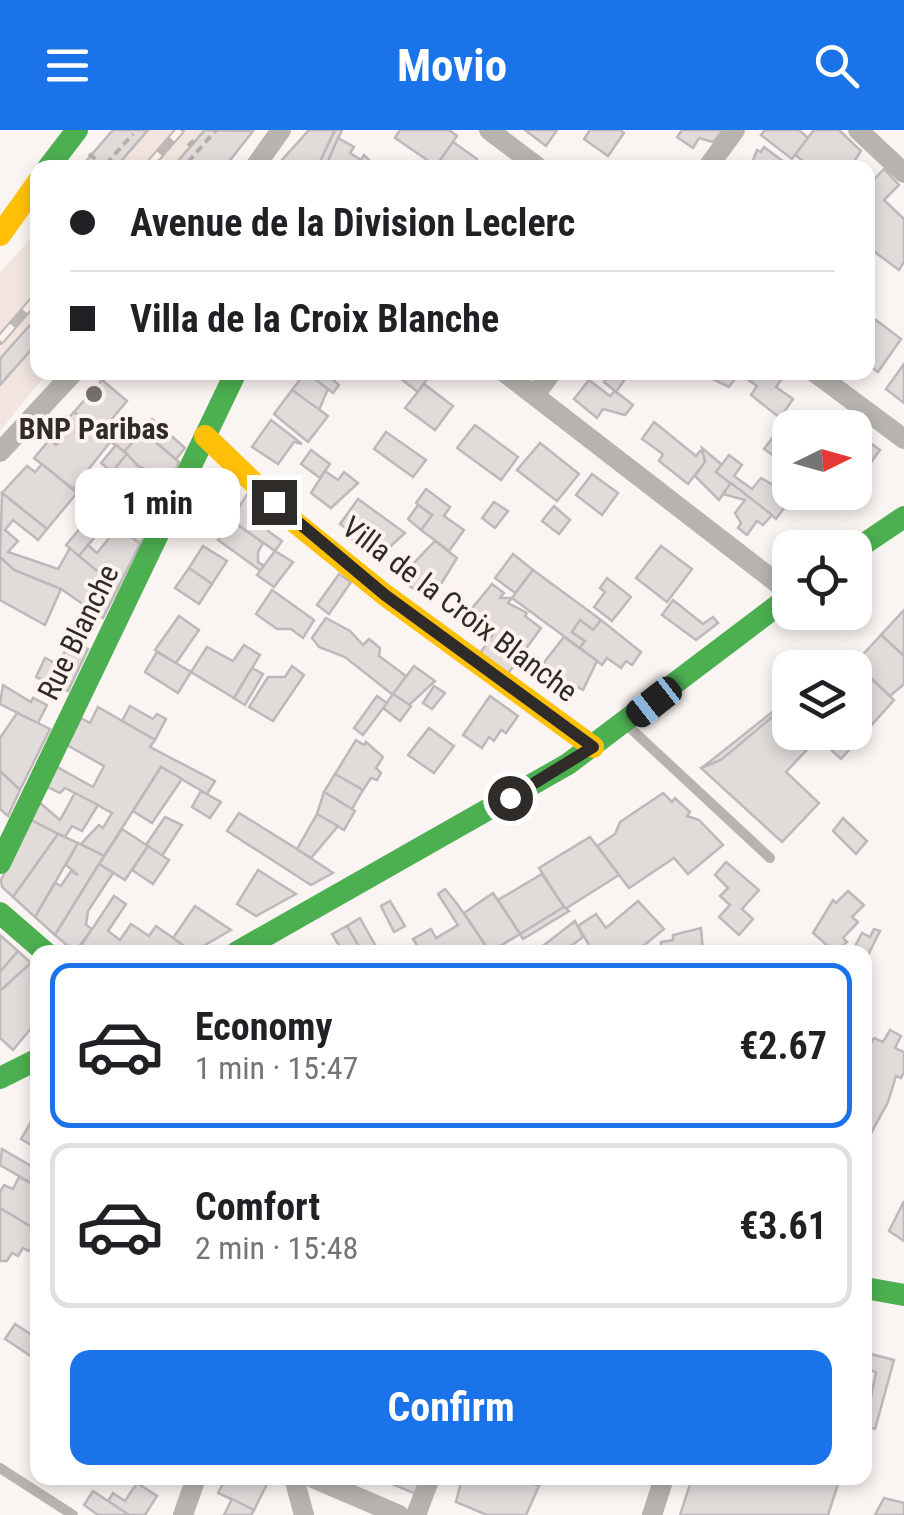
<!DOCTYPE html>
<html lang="en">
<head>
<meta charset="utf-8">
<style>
  :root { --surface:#fff; --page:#f6f6f6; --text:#202124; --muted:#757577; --line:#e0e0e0; --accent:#1a73e8 }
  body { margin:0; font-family:"Roboto Condensed",sans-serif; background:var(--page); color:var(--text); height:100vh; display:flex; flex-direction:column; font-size:38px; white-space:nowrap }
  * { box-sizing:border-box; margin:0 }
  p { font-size:32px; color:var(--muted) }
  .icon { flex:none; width:55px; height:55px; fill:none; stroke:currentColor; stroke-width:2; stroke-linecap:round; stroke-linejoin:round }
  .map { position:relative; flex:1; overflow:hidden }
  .panel { position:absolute; left:30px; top:815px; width:842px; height:540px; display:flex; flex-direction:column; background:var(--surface); border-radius:20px; box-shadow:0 5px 15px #0003 }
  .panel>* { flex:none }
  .banner { position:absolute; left:30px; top:30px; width:845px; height:220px; border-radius:20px; box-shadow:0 5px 15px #0003; display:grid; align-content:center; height:220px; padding:0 40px; background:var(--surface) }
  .needle { width:65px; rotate:85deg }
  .buttons { position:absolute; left:772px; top:280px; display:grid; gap:20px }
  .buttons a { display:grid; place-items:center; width:100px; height:100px; border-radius:20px; background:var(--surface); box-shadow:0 5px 15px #0003; font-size:50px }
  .end { position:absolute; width:45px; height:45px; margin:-22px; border:12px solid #2f2b29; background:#fff; box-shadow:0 0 0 5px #fff }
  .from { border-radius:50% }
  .bubble { position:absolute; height:70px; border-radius:20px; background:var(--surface); box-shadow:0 5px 15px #0003; font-size:32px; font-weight:700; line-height:70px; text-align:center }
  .car { position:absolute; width:30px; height:60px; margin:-30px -15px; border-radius:12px; box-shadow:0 0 8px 2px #0007; background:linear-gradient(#222 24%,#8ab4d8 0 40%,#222 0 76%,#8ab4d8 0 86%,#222 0) }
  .banner b { display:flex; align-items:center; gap:35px; height:95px; font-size:38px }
  .banner b+b { border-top:2px solid var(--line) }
  .banner i { width:25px; height:25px; background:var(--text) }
  ul { padding:18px 0 0; list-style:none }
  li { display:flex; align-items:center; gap:30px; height:165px; margin:0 20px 15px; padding:0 20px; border:5px solid var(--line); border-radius:20px }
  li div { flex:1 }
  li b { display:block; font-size:38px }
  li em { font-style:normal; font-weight:700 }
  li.current { border-color:var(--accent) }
  li>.icon { width:90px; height:90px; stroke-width:1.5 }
  .cta { display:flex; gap:20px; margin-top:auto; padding:20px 40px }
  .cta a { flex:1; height:115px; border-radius:20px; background:var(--accent); color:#fff; font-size:40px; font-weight:700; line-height:115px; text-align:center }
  header { display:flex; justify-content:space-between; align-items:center; height:130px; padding:0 40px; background:var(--accent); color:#fff; font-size:45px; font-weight:700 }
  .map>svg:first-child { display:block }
  .built { fill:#f2e5df }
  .building { fill:#e1dcda; stroke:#beb9b8; stroke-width:2.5; fill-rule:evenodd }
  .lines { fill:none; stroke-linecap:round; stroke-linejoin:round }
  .path { stroke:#b3afac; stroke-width:4; stroke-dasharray:8 5; stroke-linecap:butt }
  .lane { stroke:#b7b3af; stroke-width:10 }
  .street { stroke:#b7b3af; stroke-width:20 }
  .fast { stroke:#4caf50; stroke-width:22 }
  .slow { stroke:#ffc107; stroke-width:22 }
  .rail-casing { stroke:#beb8b6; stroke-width:10 }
  .rail { stroke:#fef3ee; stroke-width:6; stroke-dasharray:19; stroke-linecap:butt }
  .route { stroke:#2f2b29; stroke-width:12 }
  .poi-dot { fill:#76716f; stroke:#fef3ee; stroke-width:4 }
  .labels { text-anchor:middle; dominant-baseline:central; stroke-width:8; stroke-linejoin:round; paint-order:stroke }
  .poi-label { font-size:30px; font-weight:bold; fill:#2f2b29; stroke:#fef3ee }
  .street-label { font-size:30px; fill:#2f2b29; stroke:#fef3ee }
</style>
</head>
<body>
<header><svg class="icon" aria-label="menu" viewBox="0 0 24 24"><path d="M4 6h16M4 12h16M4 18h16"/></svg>Movio<svg class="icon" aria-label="search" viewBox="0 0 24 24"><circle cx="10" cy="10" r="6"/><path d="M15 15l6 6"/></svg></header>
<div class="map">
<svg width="904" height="1385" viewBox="0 0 904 1385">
  <rect width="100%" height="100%" fill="#faf4f2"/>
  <g class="built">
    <polygon points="113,0 252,0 253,1 223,37 80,38"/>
    <polygon points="37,101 38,242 47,243 0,301 0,143"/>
  </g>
  <g class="building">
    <polygon points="113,0 148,0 115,38 80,38"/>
    <polygon points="205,0 223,0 190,38 172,38"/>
    <polygon points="205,0 253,1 224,38 172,38"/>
    <polygon points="309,0 335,0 317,38 296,38 282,30"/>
    <polygon points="335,0 342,0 325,38 317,38"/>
    <polygon points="400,0 449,0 457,6 436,36 395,8"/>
    <polygon points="525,0 557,0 546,16"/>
    <polygon points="590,0 620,0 624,3 608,26 584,9"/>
    <polygon points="682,0 721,0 722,1 713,12 699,8 693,18 677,7"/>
    <polygon points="765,0 799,0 808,8 792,29 761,5"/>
    <polygon points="814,0 839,0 861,21 850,38 813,38 795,25"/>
    <polygon points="338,8 354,17 350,23 361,30 364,25 377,38 325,38"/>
    <polygon points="453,12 477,29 471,38 436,36"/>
    <polygon points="764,17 788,35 786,38 752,33 757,20 761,22"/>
    <polygon points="884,39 899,55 884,70 904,89 904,132 899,140 868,117 868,56"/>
    <polygon points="876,190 901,209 878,242 871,237 868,241 868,202"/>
    <polygon points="29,196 38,204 38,212 0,255 0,229"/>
    <polygon points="904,234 904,273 886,259"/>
    <polygon points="306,242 328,259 319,280 292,260"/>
    <polygon points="306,242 340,242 334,251 339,255 333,263"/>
    <polygon points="392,242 432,242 418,262"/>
    <polygon points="611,242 630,242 616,262 604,252"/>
    <polygon points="698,242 758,242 751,252 739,243 729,257"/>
    <polygon points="758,242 783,247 776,257 793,269 780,288 751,265 757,256 751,252"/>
    <polygon points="102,250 127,271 100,303 74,282"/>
    <polygon points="589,250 610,266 615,261 633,275 625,285 603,279 597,288 574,269"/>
    <polygon points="424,254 453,276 435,300 405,278"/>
    <polygon points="292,260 328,286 308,312 274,284"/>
    <polygon points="793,281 804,289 798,298 790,298 790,317 780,330 764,319"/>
    <polygon points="74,282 111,311 73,359 34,328 50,309 56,315 62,308 56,302"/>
    <polygon points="152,289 185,318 176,329 142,301"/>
    <polygon points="271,290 302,314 294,312 278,334 252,317"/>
    <polygon points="110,292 133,312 124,322 100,303"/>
    <polygon points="654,292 696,326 700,321 704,324 705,332 688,354 659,331 663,324 642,309"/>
    <polygon points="475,295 518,327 501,350 457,318"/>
    <polygon points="142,301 179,332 170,351 138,336 124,322"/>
    <polygon points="386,302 426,330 413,347 374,319"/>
    <polygon points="855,302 880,320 855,354"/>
    <polygon points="540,313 579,344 557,371 517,340"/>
    <polygon points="116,315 127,324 112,342 101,333"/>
    <polygon points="702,318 722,335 716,342 731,353 719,370 695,346 705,332"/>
    <polygon points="311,320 330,334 320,348 301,334"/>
    <path d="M127,324L138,336L170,351L140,414L88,371ZM125,344L131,349L118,376L107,366Z"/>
    <polygon points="729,325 742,335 734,346 752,359 761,348 793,366 776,389 716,342"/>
    <polygon points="42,334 77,363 47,399 2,363 27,336 35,342"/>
    <polygon points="325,341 338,350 344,342 358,353 331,378 311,363"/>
    <polygon points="592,344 618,363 602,385 576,365"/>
    <polygon points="731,353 772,385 763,395 757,391 747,405 738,398 741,393 735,383 745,370 723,364"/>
    <polygon points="251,358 279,386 268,401 282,411 275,421 231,390"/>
    <polygon points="426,359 450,377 444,386 464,400 449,421 421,400 432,385 416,373"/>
    <polygon points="2,363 47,399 38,410 13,390 5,400 18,411 8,422 58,439 70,418 118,458 103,488 61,459 14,440 0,427"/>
    <polygon points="358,369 405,403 381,425 350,408 353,403 340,394"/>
    <polygon points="494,372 508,381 495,398 482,388"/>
    <polygon points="418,375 432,385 421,400 408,389"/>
    <polygon points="554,376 570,390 559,404 542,391"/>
    <polygon points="97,378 110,389 79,426 66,415"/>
    <polygon points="110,389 140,414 118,458 79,426 88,415 97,423 110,407 101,399"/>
    <polygon points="231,390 263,413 258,422 258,432 264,436 261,441 218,410"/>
    <polygon points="435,411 457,428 430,472 406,453 414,440 410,437"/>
    <polygon points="203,416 227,431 212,454 189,438"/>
    <polygon points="661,416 692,439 667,472 636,448"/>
    <polygon points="275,421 293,432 274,457 257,445"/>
    <polygon points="513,424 533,440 515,463 495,448"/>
    <polygon points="0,427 14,440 61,459 45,495 0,470"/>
    <polygon points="189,438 212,454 199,474 175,458"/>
    <polygon points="533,440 601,490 593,500 580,490 572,502 585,511 580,518 512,468"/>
    <polygon points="339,444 351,452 329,484 317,475"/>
    <polygon points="607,448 631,467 612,491 594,477 605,462 600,458"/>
    <polygon points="492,454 504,463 500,468 512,468 508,473 527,483 525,486 541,498 507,545 479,525 495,501 469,482"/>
    <polygon points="272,460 314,490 303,508 291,499 277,499 256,484"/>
    <polygon points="673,470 703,494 713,487 718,493 696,510 662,485"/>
    <polygon points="904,480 904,526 881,505"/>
    <polygon points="179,486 199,500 176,533 155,520"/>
    <polygon points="326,488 350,501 363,515 369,509 380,518 379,526 406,546 393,565 345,527 319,517 312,508"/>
    <polygon points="580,490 593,500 601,490 641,522 632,535 626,531 621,538 607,528 602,535 580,518 585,511 572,502"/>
    <polygon points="881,505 904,526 904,554 890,566 855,533"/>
    <polygon points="564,507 597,531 583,560 578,557 571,566 538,540"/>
    <polygon points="72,511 88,519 68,561 36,547 45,528 57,534"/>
    <polygon points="244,515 260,525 234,568 191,542 207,517 233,531"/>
    <polygon points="157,522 191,542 178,563 145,542"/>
    <polygon points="292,536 304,545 273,591 249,577 268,547 285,547"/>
    <polygon points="414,536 435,551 409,575 393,564"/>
    <polygon points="858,536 894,570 841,629 812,602 855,602"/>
    <polygon points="252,538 263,544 245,575 234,568"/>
    <polygon points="3,555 31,572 33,568 47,575 38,593 0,574"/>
    <polygon points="434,556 445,563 432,579 423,573"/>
    <polygon points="393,564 411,576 400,591 383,578"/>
    <polygon points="377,566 387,573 363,605 354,598"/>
    <polygon points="490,566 518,586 506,603 501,600 494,611 489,607 482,618 463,605"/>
    <polygon points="781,575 784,577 769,592 721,630 703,637"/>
    <polygon points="130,576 153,589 157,584 166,589 155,610 122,591"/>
    <polygon points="98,577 155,610 150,617 215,651 207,664 161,637 104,726 81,714 99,695 103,698 112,683 65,658 60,663 47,657 57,637 93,657 104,636 67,615 81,588 90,593"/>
    <polygon points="784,577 790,583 790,602 812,602 818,608 786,642 819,673 782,712 701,638 721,630"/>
    <polygon points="17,583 50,599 20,660 0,641 0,608"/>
    <polygon points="429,598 454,616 434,643 408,625"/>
    <polygon points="356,610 364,615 366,612 383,627 376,638 381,643 377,650 371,648 363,660 335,644"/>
    <polygon points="161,637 182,649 152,693 133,681"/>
    <polygon points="0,641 20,660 8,686 0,679"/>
    <polygon points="335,644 363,660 352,679 324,662"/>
    <polygon points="201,661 221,672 210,688 192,677"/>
    <polygon points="324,662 355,681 344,700 317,684"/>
    <polygon points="75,663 98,675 82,701 72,696 65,707 31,690 39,672 60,690"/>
    <polygon points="663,663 672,672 675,668 690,682 687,686 699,690 723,715 688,744 674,728 629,758 597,716 615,704 620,692"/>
    <polygon points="239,683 297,719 333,743 311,755 227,701"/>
    <polygon points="317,684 338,696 311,728 297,719"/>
    <polygon points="165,687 182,695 162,726 146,715"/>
    <polygon points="843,688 867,711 856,724 833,701"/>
    <polygon points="31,690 58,704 13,767 2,757 1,750"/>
    <polygon points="122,699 148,716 125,750 99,734"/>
    <polygon points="58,704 78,713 35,787 13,767"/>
    <polygon points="590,707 619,745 565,779 539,738"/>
    <polygon points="78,713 104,726 55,805 35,787 55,753 61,756 71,741 78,745 66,735"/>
    <polygon points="148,716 169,730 153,754 132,740"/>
    <polygon points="726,732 759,760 742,779 753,789 739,805 719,787 730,775 720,766 728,758 715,745"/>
    <polygon points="99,734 113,743 88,781 86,795 92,799 75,822 55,805"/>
    <polygon points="258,740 296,764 256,786 237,774"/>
    <polygon points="542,744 564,777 520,804 498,770"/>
    <polygon points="445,759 458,775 490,822 421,822 413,809 431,799 436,808 458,795 438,764"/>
    <polygon points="848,761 864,775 852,787 858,792 843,808 847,812 835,822 813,803 833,770 836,773"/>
    <polygon points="493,763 520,804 490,822 464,783"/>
    <polygon points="114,766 126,774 108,801 120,810 131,794 149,806 156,796 193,822 77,822"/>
    <polygon points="390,771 405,796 394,802 381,776"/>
    <polygon points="638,771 664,799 636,822 593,822 578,796 596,784 606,798"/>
    <polygon points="195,776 231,800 193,822 173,808"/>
    <polygon points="564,777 569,781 523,809 520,804"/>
    <polygon points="360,788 379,822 362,822 347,796"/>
    <polygon points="575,791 583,807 563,822 535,822"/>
    <polygon points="347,796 362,822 343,822 332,804"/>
    <polygon points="701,798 703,822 661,822 661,812 673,810 673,805"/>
    <polygon points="874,799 880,801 866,829 865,822 852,822 862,803 870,807"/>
    <polygon points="0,805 18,821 0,842"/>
    <polygon points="18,821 31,833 0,861 0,842"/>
    <polygon points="31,833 38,839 38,899 33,896 13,920 0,908 0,861"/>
    <polygon points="890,900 901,906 895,918 904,922 904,942 901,948 896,946 888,972 870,1005 865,1004 865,922 874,908 883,912"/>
    <polygon points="38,980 38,1019 21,1009"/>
    <polygon points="2,1019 38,1040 38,1057 0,1035"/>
    <polygon points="19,1047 38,1057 38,1101 0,1078 0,1062 4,1055 13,1059"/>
    <polygon points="904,1071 904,1111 889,1101"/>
    <polygon points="0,1078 38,1101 38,1114 28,1121 23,1118 18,1126 12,1123 7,1131 0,1131"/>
    <polygon points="15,1194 38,1209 38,1231 5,1209"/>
    <polygon points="871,1224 894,1230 875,1299 865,1296 876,1242 867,1239"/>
    <polygon points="226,1348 270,1348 254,1380 218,1363"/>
    <polygon points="390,1348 423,1348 416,1364 387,1352"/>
    <polygon points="462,1348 519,1348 539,1356 526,1385 487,1385 456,1372"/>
    <polygon points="692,1348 840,1348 828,1385 680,1385"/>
    <polygon points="137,1353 157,1366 145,1385 129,1385 108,1371 113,1363 125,1371"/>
    <polygon points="93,1361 129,1385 98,1385 84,1375"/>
    <polygon points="884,1368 904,1373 904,1385 875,1385"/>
    <polygon points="232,1369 254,1380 251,1385 224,1385"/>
  </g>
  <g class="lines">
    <g class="path">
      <polyline points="188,16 194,10"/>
      <polyline points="89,24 105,36"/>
      <polyline points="188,32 216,0"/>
      <polyline points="106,34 133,4"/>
    </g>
    <g class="lane">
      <polyline points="628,596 770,728"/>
      <polyline points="0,1338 73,1385"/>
    </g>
    <g class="street">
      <polyline points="489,0 539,38"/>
      <polyline points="858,0 904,43"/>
      <polyline points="254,38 281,0"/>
      <polyline points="707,38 735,0"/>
      <polyline points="504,242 790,463"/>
      <polyline points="814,242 904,309"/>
      <polyline points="535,265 552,242"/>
      <polyline points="0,322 74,242"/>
      <polyline points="294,1348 304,1385"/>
      <polyline points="313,1348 399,1385"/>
      <polyline points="183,1385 196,1348"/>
      <polyline points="416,1385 430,1348"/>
      <polyline points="652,1385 664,1348"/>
    </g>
    <g class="fast">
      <polyline points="48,38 77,0"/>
      <polyline points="855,420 904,387"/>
      <polyline points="0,733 236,242"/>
      <polyline points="0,783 45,822"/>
      <polyline points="237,822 568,634 790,466"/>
      <polyline points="0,948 38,929"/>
      <polyline points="865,1158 904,1165"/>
    </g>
    <g class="slow">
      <polyline points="0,105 38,52"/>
      <polyline points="205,306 297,394 385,465 593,617"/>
    </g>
    <defs>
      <g id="rail">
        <polyline points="147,38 180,0"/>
        <polyline points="0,210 38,166"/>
      </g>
    </defs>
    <use href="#rail" class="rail-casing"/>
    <use href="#rail" class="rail"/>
  </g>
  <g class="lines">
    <polyline class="route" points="274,372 385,465 593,617 510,668"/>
  </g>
  <circle class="poi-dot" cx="94" cy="264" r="10"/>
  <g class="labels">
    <g class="poi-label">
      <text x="94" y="298">BNP Paribas</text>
    </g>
    <g class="street-label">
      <text transform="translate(460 479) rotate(37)">Villa de la Croix Blanche</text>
      <text transform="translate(78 502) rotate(-64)">Rue Blanche</text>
    </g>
  </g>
</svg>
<div class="buttons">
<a><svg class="needle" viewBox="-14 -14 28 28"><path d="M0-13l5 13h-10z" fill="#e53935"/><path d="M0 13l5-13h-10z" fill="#757577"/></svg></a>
<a><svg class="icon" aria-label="locate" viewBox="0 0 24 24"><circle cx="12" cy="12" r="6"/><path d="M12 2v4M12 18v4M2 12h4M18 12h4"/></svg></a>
<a><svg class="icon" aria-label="layers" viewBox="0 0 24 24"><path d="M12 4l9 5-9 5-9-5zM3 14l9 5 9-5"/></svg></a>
</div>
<i class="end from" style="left:510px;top:668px"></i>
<i class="end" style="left:274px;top:372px"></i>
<div class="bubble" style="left:75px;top:338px;width:165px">1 min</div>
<i class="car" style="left:654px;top:572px;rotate:232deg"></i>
<div class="banner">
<b><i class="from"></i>Avenue de la Division Leclerc</b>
<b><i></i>Villa de la Croix Blanche</b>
</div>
<section class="panel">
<ul>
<li class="current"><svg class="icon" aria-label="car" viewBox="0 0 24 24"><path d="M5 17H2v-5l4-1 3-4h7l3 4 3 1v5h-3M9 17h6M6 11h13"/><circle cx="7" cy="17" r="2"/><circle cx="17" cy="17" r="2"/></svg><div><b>Economy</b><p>1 min · 15:47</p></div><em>€2.67</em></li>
<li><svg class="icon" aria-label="car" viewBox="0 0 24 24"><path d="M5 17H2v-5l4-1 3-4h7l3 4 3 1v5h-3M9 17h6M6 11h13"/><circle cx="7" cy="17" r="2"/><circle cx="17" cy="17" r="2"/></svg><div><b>Comfort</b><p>2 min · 15:48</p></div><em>€3.61</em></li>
</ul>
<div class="cta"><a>Confirm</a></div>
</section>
</div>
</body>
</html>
